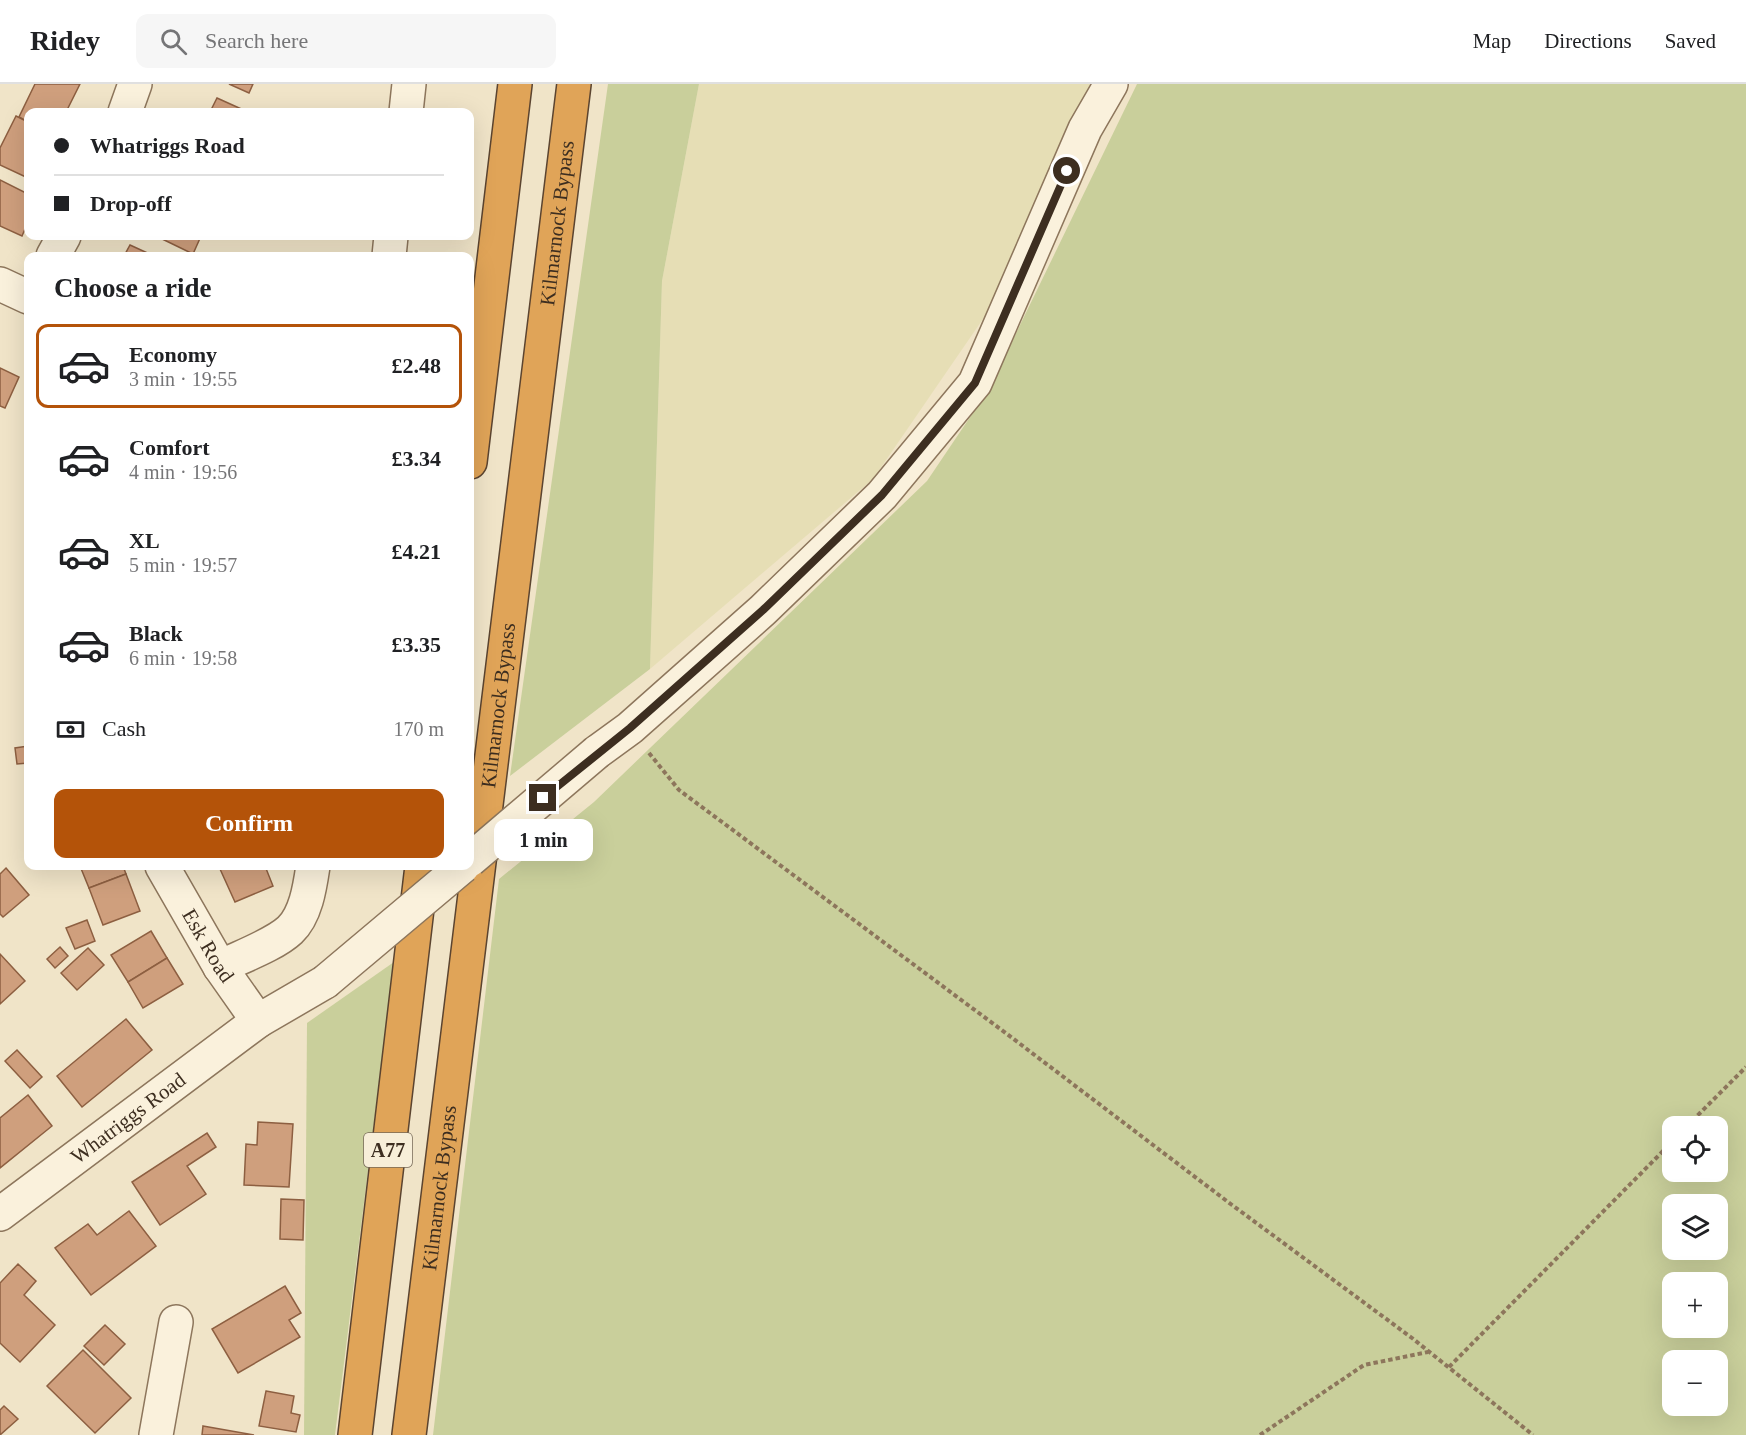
<!DOCTYPE html>
<html lang="en">
<head>
<meta charset="utf-8">
<style>
  :root { --surface:#fff; --page:#f6f6f6; --text:#202124; --muted:#757577; --line:#e0e0e0; --accent:#b45309 }
  body { margin:0; font-family:Georgia,serif; background:var(--page); color:var(--text); height:100vh; display:flex; flex-direction:column; font-size:22px; white-space:nowrap }
  * { box-sizing:border-box; margin:0 }
  p { font-size:20px; color:var(--muted) }
  .icon { flex:none; width:33px; height:33px; fill:none; stroke:currentColor; stroke-width:2; stroke-linecap:round; stroke-linejoin:round }
  .map { position:relative; flex:1; overflow:hidden }
  .sheet { position:absolute; left:24px; top:168px; width:450px; height:618px; display:flex; flex-direction:column; background:var(--surface); border-radius:12px; box-shadow:0 6px 24px #0002 }
  .sheet>* { flex:none }
  .top-card { position:absolute; left:24px; top:24px; width:450px; height:132px; border-radius:12px; box-shadow:0 6px 24px #0002; display:grid; align-content:center; height:132px; padding:0 30px; background:var(--surface) }
  .controls { position:absolute; left:1662px; top:1032px; display:grid; gap:12px }
  .controls a { display:grid; place-items:center; width:66px; height:66px; border-radius:12px; background:var(--surface); box-shadow:0 6px 24px #0002; font-size:30px }
  .end { position:absolute; width:27px; height:27px; margin:-14px; border:8px solid #3d2e20; background:#fff; box-shadow:0 0 0 3px #fff }
  .from { border-radius:50% }
  .bubble { position:absolute; height:42px; border-radius:12px; background:var(--surface); box-shadow:0 6px 24px #0002; font-size:20px; font-weight:800; line-height:42px; text-align:center }
  .top-card b { display:flex; align-items:center; gap:21px; height:57px; font-size:22px }
  .top-card b+b { border-top:2px solid var(--line) }
  .top-card i { width:15px; height:15px; background:var(--text) }
  ul { padding:0; list-style:none }
  li { display:flex; align-items:center; gap:18px; height:84px; margin:0 12px 9px; padding:0 18px; border:3px solid transparent; border-radius:12px }
  li div { flex:1 }
  li b { display:block; font-size:22px }
  li em { font-style:normal; font-weight:800 }
  li.active { border-color:var(--accent) }
  li>.icon { width:54px; height:54px; stroke-width:1.5 }
  h2 { padding:0 30px; font-size:27px; line-height:72px }
  .pay { display:flex; align-items:center; gap:15px; height:66px; padding:0 30px; font-size:22px }
  .pay p { margin-inline-start:auto }
  .primary-button { display:flex; gap:12px; margin-top:auto; padding:12px 30px }
  .primary-button a { flex:1; height:69px; border-radius:12px; background:var(--accent); color:#fff; font-size:24px; font-weight:800; line-height:69px; text-align:center }
  header { display:flex; align-items:center; gap:36px; box-sizing:border-box; height:84px; padding:0 30px; background:var(--surface); border-bottom:2px solid var(--line) }
  header strong { font-size:28px }
  nav { display:flex; gap:33px; margin-inline-start:auto; font-size:21px }
  .search { width:420px; height:54px; background:var(--page); display:flex; align-items:center; gap:15px; box-sizing:border-box; padding:0 21px; border-radius:12px; color:var(--muted); font-size:22px }
  .map>svg:first-child { display:block }
  .farmland { fill:#e6deb5 }
  .green { fill:#c9cf9b; fill-rule:evenodd }
  .building { fill:#cf9f7d; stroke:#8d5f41; stroke-width:1.5 }
  .lines { fill:none; stroke-linecap:round; stroke-linejoin:round }
  .minor-casing { stroke:#8d765c; stroke-width:36 }
  .highway-casing { stroke:#5b4430; stroke-width:36 }
  .path { stroke:#8d765c; stroke-width:4; stroke-dasharray:4.5 3; stroke-linecap:butt }
  .minor { stroke:#faf1dc; stroke-width:33 }
  .highway { stroke:#e0a458; stroke-width:33 }
  .minor-bridge-casing { stroke:#8d765c; stroke-width:36; stroke-linecap:butt }
  .minor-bridge { stroke:#faf1dc; stroke-width:33 }
  .route { stroke:#3d2e20; stroke-width:8 }
  .labels { text-anchor:middle; dominant-baseline:central; stroke-width:4.5; stroke-linejoin:round; paint-order:stroke }
  .shield { fill:#f7eed8; stroke:#756857; stroke-width:1.5 }
  .shield-label { font-size:20px; font-weight:bold; fill:#3d2e20 }
  .street-label { font-size:21px; fill:#3d2e20; stroke:#f7eed8 }
</style>
</head>
<body>
<header>
<strong>Ridey</strong>
<div class="search"><svg class="icon" aria-label="search" viewBox="0 0 24 24"><circle cx="10" cy="10" r="6"/><path d="M15 15l6 6"/></svg>Search here</div>
<nav><a>Map</a><a>Directions</a><a>Saved</a></nav>
</header>
<div class="map">
<svg width="1746" height="1351" viewBox="0 0 1746 1351">
  <rect width="100%" height="100%" fill="#f0e4c8"/>
  <polygon class="farmland" points="699,0 1101,0 985,232 873,395 650,585 662,197"/>
  <g class="green">
    <polygon points="608,0 699,0 662,197 650,585 510,692"/>
    <path d="M1137,0H1746V1351H433L499,795L594,718L927,397L989,305ZM1672,1042H1718V1088H1672ZM1672,1120H1718V1166H1672ZM1672,1198H1718V1244H1672ZM1672,1276H1718V1322H1672Z"/>
    <polygon points="394,878 335,1351 304,1351 307,939"/>
  </g>
  <g class="building">
    <polygon points="35,0 80,0 66,28 28,28 28,38 19,33"/>
    <polygon points="229,0 253,0 249,9"/>
    <polygon points="217,14 248,28 210,28"/>
    <polygon points="16,32 28,38 28,94 0,81 0,64"/>
    <polygon points="0,96 28,110 28,138 22,152 0,142"/>
    <polygon points="156,152 201,152 193,170"/>
    <polygon points="130,161 154,172 124,172"/>
    <polygon points="0,284 19,293 5,324 0,322"/>
    <polygon points="28,662 28,679 17,680 15,664"/>
    <polygon points="80,782 123,782 126,790 89,804"/>
    <polygon points="229,782 265,782 273,802 235,818 220,785"/>
    <polygon points="6,784 29,811 3,833 0,830 0,790"/>
    <polygon points="126,790 140,827 103,841 89,804"/>
    <polygon points="87,836 95,857 75,865 66,844"/>
    <polygon points="151,847 167,874 128,898 111,871"/>
    <polygon points="60,863 68,872 55,884 47,875"/>
    <polygon points="88,864 104,881 77,906 61,889"/>
    <polygon points="0,870 25,897 0,920"/>
    <polygon points="167,874 183,900 143,924 128,898"/>
    <polygon points="126,935 152,966 82,1023 57,992"/>
    <polygon points="17,966 42,993 30,1004 5,977"/>
    <polygon points="28,1011 52,1042 0,1084 0,1034"/>
    <polygon points="258,1038 293,1040 289,1103 244,1101 246,1060 257,1061"/>
    <polygon points="207,1049 216,1063 187,1082 206,1110 160,1141 132,1098"/>
    <polygon points="281,1115 304,1116 303,1156 280,1155"/>
    <polygon points="129,1127 156,1162 91,1211 55,1164 88,1140 97,1151"/>
    <polygon points="18,1180 36,1197 24,1211 55,1241 20,1278 0,1259 0,1199"/>
    <polygon points="285,1202 301,1229 289,1236 300,1253 238,1289 212,1245"/>
    <polygon points="105,1241 125,1260 104,1281 84,1262"/>
    <polygon points="83,1266 131,1314 95,1349 47,1302"/>
    <polygon points="266,1307 294,1312 291,1329 300,1331 296,1348 259,1342"/>
    <polygon points="4,1322 18,1335 0,1351 0,1326"/>
    <polygon points="203,1342 254,1351 202,1351"/>
  </g>
  <g class="lines">
    <defs>
      <g id="minor">
        <polyline points="125,28 135,0"/>
        <polyline points="406,28 409,0"/>
        <polyline points="53,172 64,152"/>
        <polyline points="389,172 391,152"/>
        <polyline points="0,200 28,213"/>
        <polyline points="597,668 630,644 763,526 882,411 975,299 1085,45 1111,0"/>
        <path id="s1" d="M162,782L220,883L258,937"/>
        <path d="M220,883C240,873 274,861 290,846C306,831 310,802 313,782"/>
        <path id="s2" d="M0,1130L258,937L325,898"/>
        <polyline points="156,1351 176,1238"/>
      </g>
      <g id="highway">
        <polyline points="470,378 515,0"/>
        <polyline points="355,1351 422,782"/>
        <path id="s3" d="M409,1351L574,0"/>
      </g>
    </defs>
    <use href="#minor" class="minor-casing"/>
    <use href="#highway" class="highway-casing"/>
    <g class="path">
      <polyline points="649,669 679,706 1007,950 1232,1121 1412,1254 1533,1351"/>
      <polyline points="1687,1042 1746,983"/>
      <polyline points="1449,1283 1672,1058"/>
      <polyline points="1260,1351 1364,1281 1428,1268"/>
    </g>
    <use href="#minor" class="minor"/>
    <use href="#highway" class="highway"/>
    <defs>
      <g id="minor-bridge">
        <polyline points="470,776 597,668"/>
        <polyline points="325,898 463,782"/>
      </g>
    </defs>
    <use href="#minor-bridge" class="minor-bridge-casing"/>
    <use href="#minor-bridge" class="minor-bridge"/>
  </g>
  <g class="lines">
    <polyline class="route" points="543,714 630,644 763,526 882,411 975,299 1067,87"/>
  </g>
  <g class="labels">
    <rect class="shield" x="364" y="1049" width="48" height="34" rx="4.5"/>
    <g class="shield-label">
      <text x="388" y="1066">A77</text>
    </g>
    <g class="street-label">
      <text stroke="none"><textPath href="#s3" startOffset="1221">Kilmarnock Bypass</textPath></text>
      <text stroke="none"><textPath href="#s3" startOffset="735">Kilmarnock Bypass</textPath></text>
      <text stroke="none"><textPath href="#s1" startOffset="92">Esk Road</textPath></text>
      <text stroke="none"><textPath href="#s2" startOffset="160">Whatriggs Road</textPath></text>
      <text stroke="none"><textPath href="#s3" startOffset="249">Kilmarnock Bypass</textPath></text>
    </g>
  </g>
</svg>
<div class="controls">
<a><svg class="icon" aria-label="locate" viewBox="0 0 24 24"><circle cx="12" cy="12" r="6"/><path d="M12 2v4M12 18v4M2 12h4M18 12h4"/></svg></a>
<a><svg class="icon" aria-label="layers" viewBox="0 0 24 24"><path d="M12 4l9 5-9 5-9-5zM3 14l9 5 9-5"/></svg></a>
<a>+</a>
<a>−</a>
</div>
<i class="end from" style="left:1067px;top:87px"></i>
<i class="end" style="left:543px;top:714px"></i>
<div class="bubble" style="left:494px;top:735px;width:99px">1 min</div>
<div class="top-card">
<b><i class="from"></i>Whatriggs Road</b>
<b><i></i>Drop-off</b>
</div>
<section class="sheet">
<h2>Choose a ride</h2>
<ul>
<li class="active"><svg class="icon" aria-label="car" viewBox="0 0 24 24"><path d="M5 17H2v-5l4-1 3-4h7l3 4 3 1v5h-3M9 17h6M6 11h13"/><circle cx="7" cy="17" r="2"/><circle cx="17" cy="17" r="2"/></svg><div><b>Economy</b><p>3 min · 19:55</p></div><em>£2.48</em></li>
<li><svg class="icon" aria-label="car" viewBox="0 0 24 24"><path d="M5 17H2v-5l4-1 3-4h7l3 4 3 1v5h-3M9 17h6M6 11h13"/><circle cx="7" cy="17" r="2"/><circle cx="17" cy="17" r="2"/></svg><div><b>Comfort</b><p>4 min · 19:56</p></div><em>£3.34</em></li>
<li><svg class="icon" aria-label="car" viewBox="0 0 24 24"><path d="M5 17H2v-5l4-1 3-4h7l3 4 3 1v5h-3M9 17h6M6 11h13"/><circle cx="7" cy="17" r="2"/><circle cx="17" cy="17" r="2"/></svg><div><b>XL</b><p>5 min · 19:57</p></div><em>£4.21</em></li>
<li><svg class="icon" aria-label="car" viewBox="0 0 24 24"><path d="M5 17H2v-5l4-1 3-4h7l3 4 3 1v5h-3M9 17h6M6 11h13"/><circle cx="7" cy="17" r="2"/><circle cx="17" cy="17" r="2"/></svg><div><b>Black</b><p>6 min · 19:58</p></div><em>£3.35</em></li>
</ul>
<div class="pay"><svg class="icon" aria-label="cash" viewBox="0 0 24 24"><path d="M3 7h18v10H3z"/><circle cx="12" cy="12" r="2"/></svg>Cash<p>170 m</p></div>
<div class="primary-button"><a>Confirm</a></div>
</section>
</div>
</body>
</html>
